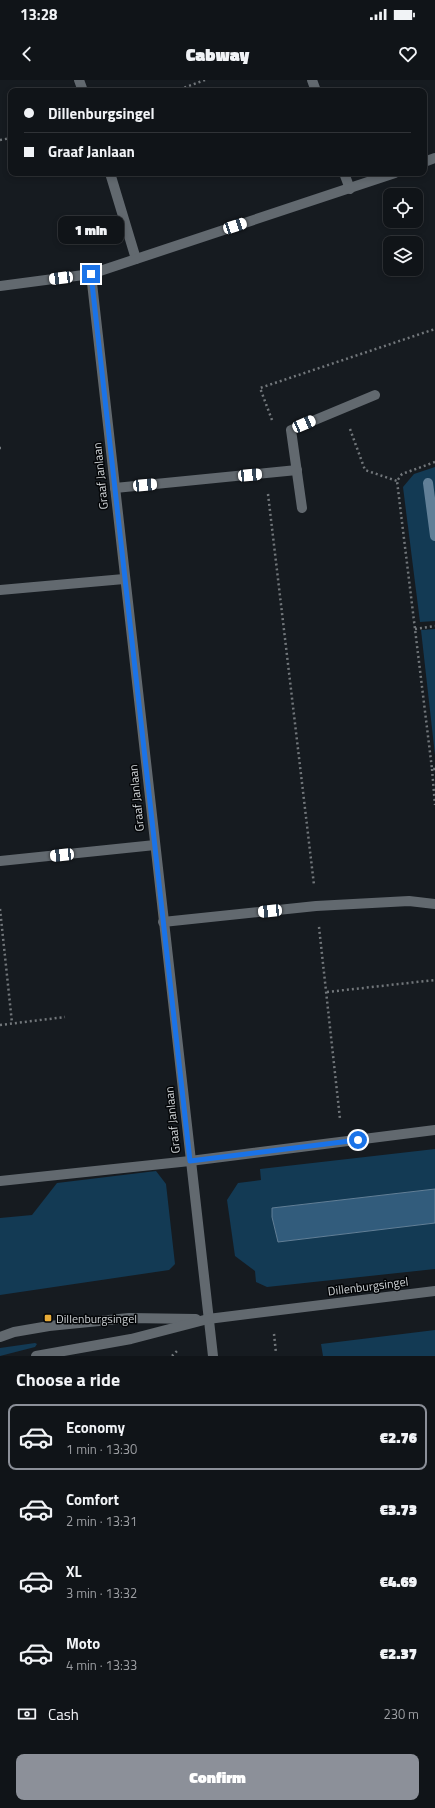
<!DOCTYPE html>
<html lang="en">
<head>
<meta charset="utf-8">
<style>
  :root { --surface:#101418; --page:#191d21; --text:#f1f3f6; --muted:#9c9ea2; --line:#303337; --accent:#8c9099 }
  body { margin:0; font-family:"Titillium Web",sans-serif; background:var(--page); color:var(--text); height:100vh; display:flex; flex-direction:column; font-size:15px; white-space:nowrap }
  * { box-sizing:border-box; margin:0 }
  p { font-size:13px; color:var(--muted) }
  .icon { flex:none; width:22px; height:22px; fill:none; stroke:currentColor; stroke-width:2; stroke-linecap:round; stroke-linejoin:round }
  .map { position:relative; height:1276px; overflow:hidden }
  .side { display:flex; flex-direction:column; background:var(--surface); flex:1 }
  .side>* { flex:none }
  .banner { position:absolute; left:8px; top:8px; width:419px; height:88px; border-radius:8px; box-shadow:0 2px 6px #0003,0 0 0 1px var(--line); display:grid; align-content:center; height:88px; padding:0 16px; background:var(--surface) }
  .fabs { position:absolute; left:383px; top:108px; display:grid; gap:8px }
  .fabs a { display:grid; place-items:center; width:40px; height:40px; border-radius:8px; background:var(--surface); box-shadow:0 2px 6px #0003,0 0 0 1px var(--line); font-size:20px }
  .end { position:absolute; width:18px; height:18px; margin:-9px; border:5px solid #1a73e8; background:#fff; box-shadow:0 0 0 2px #fff }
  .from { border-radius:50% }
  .bubble { position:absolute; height:28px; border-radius:8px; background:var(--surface); box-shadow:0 2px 6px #0003,0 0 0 1px var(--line); font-size:13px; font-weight:800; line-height:28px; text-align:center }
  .car { position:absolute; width:12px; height:24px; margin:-12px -6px; border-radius:5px; box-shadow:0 0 3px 1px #0007; background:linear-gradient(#fff 24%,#345 0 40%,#fff 0 76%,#345 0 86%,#fff 0) }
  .banner b { display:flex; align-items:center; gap:14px; height:38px; font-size:15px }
  .banner b+b { border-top:1px solid var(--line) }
  .banner i { width:10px; height:10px; background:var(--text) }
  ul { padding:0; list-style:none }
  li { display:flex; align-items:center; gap:12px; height:66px; margin:0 8px 6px; padding:0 8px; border:2px solid transparent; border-radius:8px }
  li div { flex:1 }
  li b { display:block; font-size:15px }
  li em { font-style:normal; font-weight:800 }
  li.current { border-color:var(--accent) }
  li>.icon { width:36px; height:36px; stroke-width:1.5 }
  h2 { padding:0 16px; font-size:18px; line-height:48px }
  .pay { display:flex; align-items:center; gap:10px; height:44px; padding:0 16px; font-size:15px }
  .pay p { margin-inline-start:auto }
  .cta { display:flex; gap:8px; margin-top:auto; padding:8px 16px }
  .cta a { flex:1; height:46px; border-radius:8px; background:var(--accent); color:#fff; font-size:16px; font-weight:800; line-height:46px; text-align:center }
  .status { display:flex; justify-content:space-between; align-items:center; height:28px; padding:0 20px; background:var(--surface); direction:ltr }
  .status svg { height:11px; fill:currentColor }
  header { display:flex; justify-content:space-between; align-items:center; height:52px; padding:0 16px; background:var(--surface); font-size:18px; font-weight:800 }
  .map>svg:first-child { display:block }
  .green { fill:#133a54 }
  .water { fill:#325c7c; stroke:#617f97 }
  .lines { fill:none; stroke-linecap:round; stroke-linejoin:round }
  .stream { stroke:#617f97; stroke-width:10 }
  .path { stroke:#72777b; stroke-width:2.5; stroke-dasharray:2 3; stroke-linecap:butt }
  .minor { stroke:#62696f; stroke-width:10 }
  .route { stroke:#1a73e8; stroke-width:5 }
  .poi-dot { fill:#e8ab37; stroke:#040608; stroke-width:1.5 }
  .labels { text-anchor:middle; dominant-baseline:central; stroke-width:3; stroke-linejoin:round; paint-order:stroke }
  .street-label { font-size:12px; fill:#ced2d5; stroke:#040608 }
  .poi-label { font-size:12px; fill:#ced2d5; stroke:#040608; text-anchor:start }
</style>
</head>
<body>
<div class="status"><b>13:28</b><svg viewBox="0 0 49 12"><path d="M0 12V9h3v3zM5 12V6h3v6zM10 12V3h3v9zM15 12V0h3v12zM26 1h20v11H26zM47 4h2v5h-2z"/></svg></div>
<header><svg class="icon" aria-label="back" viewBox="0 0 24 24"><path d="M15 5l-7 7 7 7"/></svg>Cabway<svg class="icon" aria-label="heart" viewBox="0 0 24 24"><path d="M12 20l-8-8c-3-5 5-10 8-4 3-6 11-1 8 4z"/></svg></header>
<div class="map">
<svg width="435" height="1276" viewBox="0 0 435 1276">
  <rect width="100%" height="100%" fill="#161b20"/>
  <g class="green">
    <polygon points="435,387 435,541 420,542 403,407 414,394"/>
    <polygon points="435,549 435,675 421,550"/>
    <polygon points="435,1069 435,1109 272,1128 272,1137 278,1162 435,1143 435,1189 267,1207 256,1202 255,1191 235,1176 227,1120 238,1103 261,1100 260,1089"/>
    <polygon points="156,1091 166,1104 175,1184 169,1190 0,1215 0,1138 32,1135 57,1103"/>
    <polygon points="435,1250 435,1276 323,1276 321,1264"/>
    <polygon points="35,1263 37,1264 35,1267 0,1276 0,1268"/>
  </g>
  <polygon class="water" points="435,1109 435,1143 278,1162 272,1137 272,1128"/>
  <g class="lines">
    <polyline class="stream" points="428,403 435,456"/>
    <g class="path">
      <polyline points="175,11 205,0"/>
      <polyline points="0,60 11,58"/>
      <polyline points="272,340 260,308 435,249"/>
      <polyline points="350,349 365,390 397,401"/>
      <polyline points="0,368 1,368"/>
      <polyline points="435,382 402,394 397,401 432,689 435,689"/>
      <polyline points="268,414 314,805"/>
      <polyline points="415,549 435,546"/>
      <polyline points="432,689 435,725"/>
      <polyline points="0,829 12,943"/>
      <polyline points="319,847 340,1039"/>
      <polyline points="327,912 435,900"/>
      <polyline points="0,945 65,937"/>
      <polyline points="274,1254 276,1273"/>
      <polyline points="172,1276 177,1271"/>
    </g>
    <g class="minor">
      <polyline points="79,0 83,11"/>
      <polyline points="312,0 316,11"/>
      <polyline points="424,82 435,78"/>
      <polyline points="110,93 136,179"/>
      <polyline points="344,93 350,109"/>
      <polyline points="91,194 213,1276"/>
      <polyline points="0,206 91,194 395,93"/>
      <polyline points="115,408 297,390"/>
      <polyline points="302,428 291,350 375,315"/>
      <polyline points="0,510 124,499"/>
      <polyline points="0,781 155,765"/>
      <polyline points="163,842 316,826 409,821 435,824"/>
      <polyline points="0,1101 190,1081 435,1050"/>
      <polyline points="0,1257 14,1252 49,1246 129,1238 196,1239"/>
      <polyline points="36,1276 131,1259 208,1239 435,1211"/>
    </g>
  </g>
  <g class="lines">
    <polyline class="route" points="91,194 190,1081 358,1060"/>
  </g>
  <rect class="poi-dot" x="44" y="1234" width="8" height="8" rx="2"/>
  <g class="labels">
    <g class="street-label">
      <text transform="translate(100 396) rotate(-96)">Graaf Janlaan</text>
      <text transform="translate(136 718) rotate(-96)">Graaf Janlaan</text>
      <text transform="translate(172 1040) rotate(-96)">Graaf Janlaan</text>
      <text transform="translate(368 1206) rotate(-7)">Dillenburgsingel</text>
    </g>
    <g class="poi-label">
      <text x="56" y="1238">Dillenburgsingel</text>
    </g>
  </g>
</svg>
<div class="fabs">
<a><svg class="icon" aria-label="locate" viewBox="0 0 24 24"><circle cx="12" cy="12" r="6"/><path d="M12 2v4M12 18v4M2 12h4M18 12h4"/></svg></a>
<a><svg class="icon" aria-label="layers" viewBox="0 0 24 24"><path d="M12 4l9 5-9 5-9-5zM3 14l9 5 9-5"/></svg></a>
</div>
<i class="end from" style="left:358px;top:1060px"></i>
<i class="end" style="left:91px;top:194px"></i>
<div class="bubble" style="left:58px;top:136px;width:66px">1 min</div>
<i class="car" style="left:235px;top:146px;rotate:72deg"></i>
<i class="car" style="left:61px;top:198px;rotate:263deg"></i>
<i class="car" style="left:304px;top:344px;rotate:67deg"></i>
<i class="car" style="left:250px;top:395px;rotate:85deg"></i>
<i class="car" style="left:145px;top:405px;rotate:85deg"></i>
<i class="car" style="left:62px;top:775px;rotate:264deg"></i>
<i class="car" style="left:270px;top:831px;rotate:264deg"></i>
<div class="banner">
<b><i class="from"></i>Dillenburgsingel</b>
<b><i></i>Graaf Janlaan</b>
</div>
</div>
<section class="side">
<h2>Choose a ride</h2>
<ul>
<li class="current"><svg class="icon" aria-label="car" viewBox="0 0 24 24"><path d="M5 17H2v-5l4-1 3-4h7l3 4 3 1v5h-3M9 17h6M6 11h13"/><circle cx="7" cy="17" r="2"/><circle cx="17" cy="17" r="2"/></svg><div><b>Economy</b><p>1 min · 13:30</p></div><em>€2.76</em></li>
<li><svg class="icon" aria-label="car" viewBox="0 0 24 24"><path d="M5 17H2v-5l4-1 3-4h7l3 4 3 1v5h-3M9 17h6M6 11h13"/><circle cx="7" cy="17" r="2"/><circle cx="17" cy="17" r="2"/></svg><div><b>Comfort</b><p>2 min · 13:31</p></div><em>€3.73</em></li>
<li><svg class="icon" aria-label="car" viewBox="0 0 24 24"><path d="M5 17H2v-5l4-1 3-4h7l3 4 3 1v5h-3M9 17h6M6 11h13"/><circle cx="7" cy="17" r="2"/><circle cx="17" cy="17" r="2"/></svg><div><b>XL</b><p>3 min · 13:32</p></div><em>€4.69</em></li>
<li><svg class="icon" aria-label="car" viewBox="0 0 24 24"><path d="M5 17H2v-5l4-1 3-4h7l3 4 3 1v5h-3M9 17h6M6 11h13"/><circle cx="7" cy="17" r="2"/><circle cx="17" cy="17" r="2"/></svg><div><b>Moto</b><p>4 min · 13:33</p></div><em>€2.37</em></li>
</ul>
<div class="pay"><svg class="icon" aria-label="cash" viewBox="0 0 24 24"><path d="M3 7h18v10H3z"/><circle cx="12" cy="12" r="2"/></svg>Cash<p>230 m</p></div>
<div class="cta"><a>Confirm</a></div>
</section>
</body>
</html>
